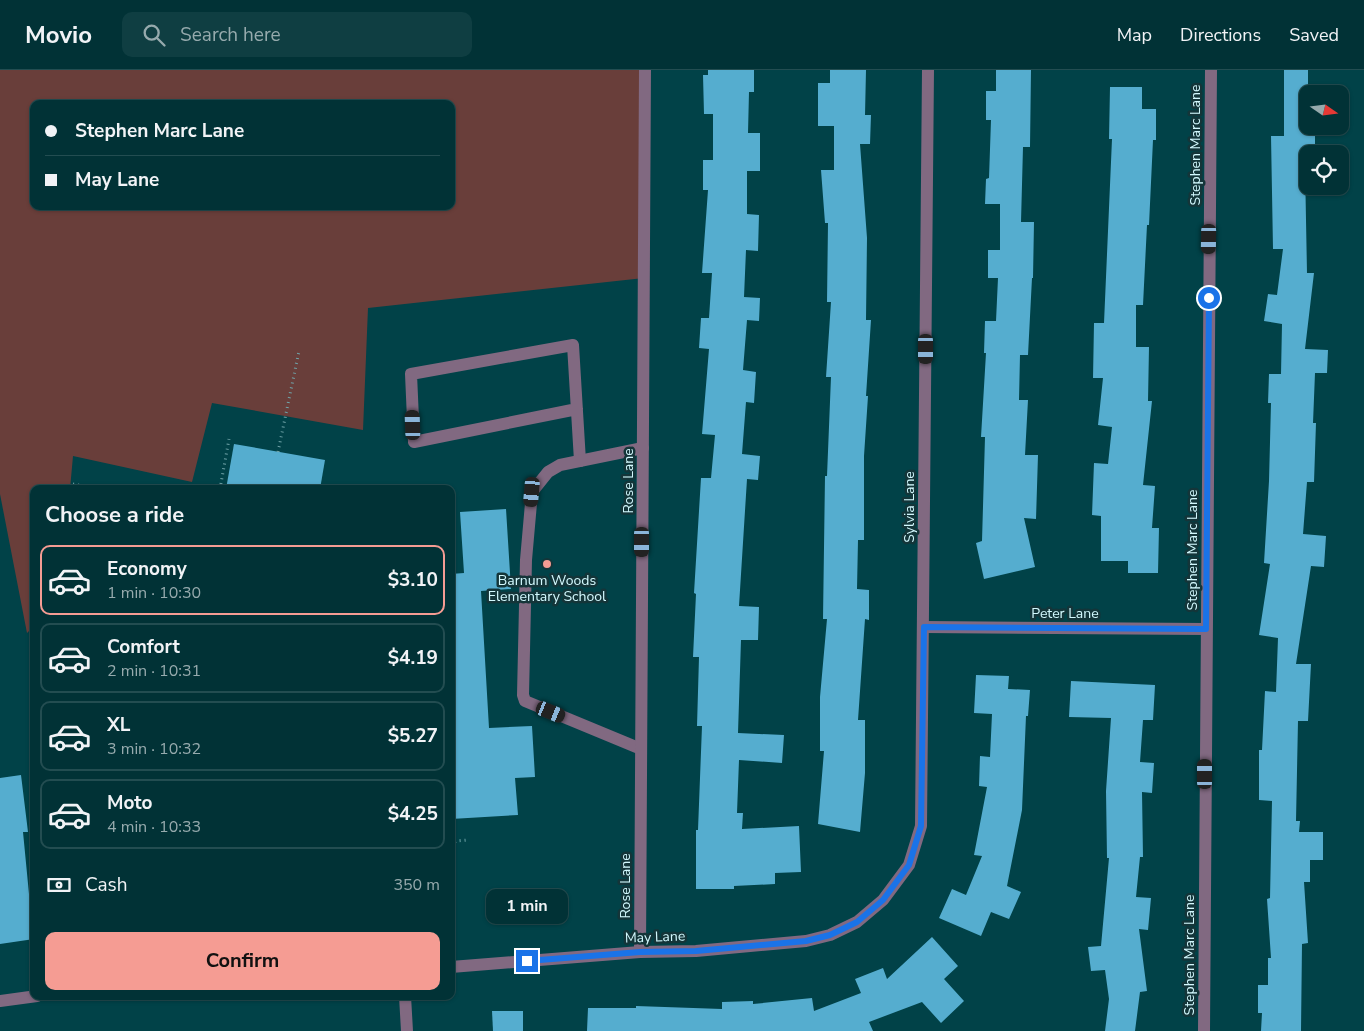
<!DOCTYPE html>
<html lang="en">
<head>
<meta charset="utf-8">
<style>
  :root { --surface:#013236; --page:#0f3e42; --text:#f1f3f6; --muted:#96aaad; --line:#234d51; --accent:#f59c93 }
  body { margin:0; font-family:"Nunito Sans",sans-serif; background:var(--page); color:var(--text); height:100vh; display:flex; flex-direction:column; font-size:19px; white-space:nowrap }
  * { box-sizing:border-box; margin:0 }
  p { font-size:16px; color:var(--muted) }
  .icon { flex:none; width:28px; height:28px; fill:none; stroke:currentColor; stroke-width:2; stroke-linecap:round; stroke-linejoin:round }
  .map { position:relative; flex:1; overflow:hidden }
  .sheet { position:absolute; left:30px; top:415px; width:425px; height:515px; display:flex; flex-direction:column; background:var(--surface); border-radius:10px; box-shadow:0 1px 4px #0004,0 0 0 1px var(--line) }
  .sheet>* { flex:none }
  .hud { position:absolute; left:30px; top:30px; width:425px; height:110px; border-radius:10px; box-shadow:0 1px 4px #0004,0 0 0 1px var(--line); display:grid; align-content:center; height:110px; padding:0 15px; background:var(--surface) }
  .needle { width:32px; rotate:104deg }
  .tools { position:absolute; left:1299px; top:15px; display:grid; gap:10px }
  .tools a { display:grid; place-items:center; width:50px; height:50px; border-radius:10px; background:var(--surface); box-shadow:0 1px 4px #0004,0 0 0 1px var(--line); font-size:25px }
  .end { position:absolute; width:22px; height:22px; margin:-11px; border:6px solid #1a73e8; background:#fff; box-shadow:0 0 0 2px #fff }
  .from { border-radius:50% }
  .bubble { position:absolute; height:35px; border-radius:10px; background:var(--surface); box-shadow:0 1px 4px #0004,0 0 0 1px var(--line); font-size:16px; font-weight:700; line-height:35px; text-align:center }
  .car { position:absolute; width:15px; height:30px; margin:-15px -8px; border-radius:6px; box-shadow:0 0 4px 1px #0007; background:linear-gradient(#222 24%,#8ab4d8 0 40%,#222 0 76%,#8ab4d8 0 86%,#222 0) }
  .hud b { display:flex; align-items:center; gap:18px; height:48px; font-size:19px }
  .hud b+b { border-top:1px solid var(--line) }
  .hud i { width:12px; height:12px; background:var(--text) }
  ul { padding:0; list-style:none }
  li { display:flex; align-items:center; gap:15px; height:70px; margin:0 10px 8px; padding:0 5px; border:2px solid var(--line); border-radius:10px }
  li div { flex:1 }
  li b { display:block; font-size:19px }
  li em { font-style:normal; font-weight:700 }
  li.current { border-color:var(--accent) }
  li>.icon { width:45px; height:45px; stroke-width:1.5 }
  h2 { padding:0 15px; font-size:22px; line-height:60px }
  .pay { display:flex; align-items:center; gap:12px; height:55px; padding:0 15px; font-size:19px }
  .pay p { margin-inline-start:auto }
  .action { display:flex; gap:10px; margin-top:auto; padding:10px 15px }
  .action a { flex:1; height:58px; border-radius:10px; background:var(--accent); color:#111; font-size:20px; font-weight:700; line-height:58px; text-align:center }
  header { display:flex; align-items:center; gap:30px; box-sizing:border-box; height:70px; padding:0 25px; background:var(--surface); border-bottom:1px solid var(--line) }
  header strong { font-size:24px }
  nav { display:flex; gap:28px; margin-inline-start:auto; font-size:18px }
  .search { width:350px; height:45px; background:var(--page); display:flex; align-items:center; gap:12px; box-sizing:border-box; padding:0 18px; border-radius:10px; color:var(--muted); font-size:19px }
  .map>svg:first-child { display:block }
  .green { fill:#693e3a; fill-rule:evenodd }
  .building { fill:#55adcf }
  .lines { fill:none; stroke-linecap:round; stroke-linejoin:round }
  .path { stroke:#70a3a8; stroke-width:3; stroke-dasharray:1 4; stroke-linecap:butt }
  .minor { stroke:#816981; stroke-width:12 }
  .route { stroke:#1a73e8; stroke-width:6 }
  .poi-dot { fill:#f59c93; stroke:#143539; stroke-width:2 }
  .labels { text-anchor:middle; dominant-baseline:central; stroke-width:5; stroke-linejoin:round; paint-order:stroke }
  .street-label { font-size:14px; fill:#d3f9fe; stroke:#143539 }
  .poi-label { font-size:14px; fill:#d3f9fe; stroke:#143539 }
</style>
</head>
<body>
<header>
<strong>Movio</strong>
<div class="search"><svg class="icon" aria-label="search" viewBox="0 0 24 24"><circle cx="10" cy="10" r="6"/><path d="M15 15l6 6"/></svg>Search here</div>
<nav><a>Map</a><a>Directions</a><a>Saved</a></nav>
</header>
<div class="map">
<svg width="1364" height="961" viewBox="0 0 1364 961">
  <rect width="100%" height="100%" fill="#014248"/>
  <path class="green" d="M0,0H645L644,208L368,238L363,360L212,333L192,412L73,386L70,419H34V556L27,563L0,424ZM34,34H451V136H34Z"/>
  <g class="building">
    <polygon points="708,0 754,0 754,22 749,22 748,63 760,63 760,101 747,101 747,144 759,145 758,181 746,180 744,227 760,228 759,251 747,250 743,300 756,302 754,333 746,332 742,384 760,386 758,410 747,409 739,536 759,537 758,570 741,570 738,663 784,665 782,693 739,690 737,743 743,743 742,759 799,756 801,802 775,803 775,814 734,816 734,819 696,819 696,760 698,760 702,656 697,656 699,587 693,587 696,524 694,523 701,408 711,408 715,365 702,364 709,279 699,278 701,248 709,248 712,203 702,203 708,120 703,120 703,90 713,90 713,44 704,44 703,5 708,5"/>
    <polygon points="830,0 866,0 865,45 871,45 870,74 860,74 867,168 866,250 871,250 866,326 868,326 864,386 864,470 858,470 857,519 869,520 869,550 865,549 858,650 865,650 865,703 860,762 818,754 824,681 820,681 820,627 827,549 823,549 825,406 827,406 831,307 826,307 831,232 827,232 828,153 825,153 821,100 834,100 834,56 818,56 818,13 830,13"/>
    <polygon points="996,0 1031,0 1030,77 1023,77 1021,152 1034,152 1033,208 1032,208 1028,285 1020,285 1019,330 1028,330 1025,385 1038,385 1036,449 1024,448 1035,497 984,509 976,473 982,471 985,367 981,367 986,283 984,283 985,251 996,251 998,208 988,208 988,180 1000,180 1000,134 985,134 986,109 989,108 991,50 986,50 986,21 996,21"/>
    <polygon points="1284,0 1308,0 1308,56 1315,56 1315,84 1308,84 1308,96 1305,96 1307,203 1314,203 1305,279 1328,280 1327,303 1315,303 1313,353 1316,353 1314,412 1307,412 1303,464 1326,466 1324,497 1311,496 1296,594 1311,594 1308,651 1298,651 1296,751 1300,751 1299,762 1323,762 1323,790 1310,790 1310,812 1304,812 1308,873 1302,874 1301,961 1261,961 1262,943 1258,943 1258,915 1268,915 1268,888 1271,888 1267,829 1270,828 1272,731 1259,730 1259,680 1262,680 1265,621 1276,622 1278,568 1259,565 1270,494 1264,493 1269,411 1271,333 1268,333 1269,304 1281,304 1282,254 1264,251 1268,224 1277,225 1283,179 1273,179 1271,66 1284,66"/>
    <polygon points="1110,17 1142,17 1142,39 1156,39 1156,70 1153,70 1149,155 1147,155 1143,235 1136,235 1136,277 1149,277 1148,331 1152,331 1143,415 1155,416 1152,458 1159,458 1158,503 1128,503 1128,491 1101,491 1101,446 1092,445 1094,393 1108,394 1112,357 1098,355 1103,308 1093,308 1094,253 1104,253 1112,69 1109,69"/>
    <polygon points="234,374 325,390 320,419 226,419"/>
    <polygon points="506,439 511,519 481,521 489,658 532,656 535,707 515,708 518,745 451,749 451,504 464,503 460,442"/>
    <polygon points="976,605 1009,606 1008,619 1030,620 1028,646 1026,646 1022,740 1007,816 1021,822 1009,849 991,842 981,866 939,848 952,819 966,825 982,786 974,785 987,717 979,716 980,686 990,687 992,644 974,643"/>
    <polygon points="1071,611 1155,615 1153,650 1143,650 1140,692 1154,693 1152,723 1142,722 1143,787 1140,787 1136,827 1151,828 1148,860 1139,859 1147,921 1140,922 1135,961 1105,961 1109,929 1105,900 1091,901 1088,877 1101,876 1109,788 1107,788 1106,721 1111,648 1069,647"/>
    <polygon points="21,705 28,762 23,762 29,824 34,824 34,869 0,874 0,708"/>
    <polygon points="932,867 958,896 944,909 964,931 941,953 922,932 869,952 873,961 587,961 588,938 636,938 636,936 722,939 722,932 753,931 753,934 812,928 814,941 861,923 855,909 883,898 887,909"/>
    <polygon points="492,941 523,941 523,961 493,961"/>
  </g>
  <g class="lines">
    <g class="path">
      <polyline points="278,382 299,281"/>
      <polyline points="73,419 73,414 100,419"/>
      <polyline points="220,419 229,369"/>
      <polyline points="320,419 321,419"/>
      <polyline points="451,775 456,771 468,770"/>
    </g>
    <g class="minor">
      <polyline points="577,339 414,372 411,304 573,275 580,391"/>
      <polyline points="924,557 1206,559"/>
      <polyline points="641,679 525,631 523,625 526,490 532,422 548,402 560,395 643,378"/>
      <polyline points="640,882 645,0"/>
      <polyline points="451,897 640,882 696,881 806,871 830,865 857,852 883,830 909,795 921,756 928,0"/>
      <polyline points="405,926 407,961"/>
      <polyline points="0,931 37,926"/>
      <polyline points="1204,961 1211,0"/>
    </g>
  </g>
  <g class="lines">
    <polyline class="route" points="527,891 640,882 696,881 806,871 830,865 857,852 883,830 909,795 921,756 924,557 1206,559 1209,228"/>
  </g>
  <circle class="poi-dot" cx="547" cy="494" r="5"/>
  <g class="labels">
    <g class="street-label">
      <text transform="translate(1195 75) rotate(-90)">Stephen Marc Lane</text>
      <text transform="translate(628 411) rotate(-90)">Rose Lane</text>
      <text transform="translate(909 437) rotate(-90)">Sylvia Lane</text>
      <text transform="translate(1192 480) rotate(-90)">Stephen Marc Lane</text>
      <text x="1065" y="543">Peter Lane</text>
      <text transform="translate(625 816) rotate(-90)">Rose Lane</text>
      <text transform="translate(655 867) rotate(-2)">May Lane</text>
      <text transform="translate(1189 885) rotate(-90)">Stephen Marc Lane</text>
    </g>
    <g class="poi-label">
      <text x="547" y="510">Barnum Woods<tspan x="547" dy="16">Elementary School</tspan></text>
    </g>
  </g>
</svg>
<div class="tools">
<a><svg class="needle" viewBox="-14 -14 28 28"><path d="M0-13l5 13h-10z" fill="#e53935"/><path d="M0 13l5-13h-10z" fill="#96aaad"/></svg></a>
<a><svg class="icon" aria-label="locate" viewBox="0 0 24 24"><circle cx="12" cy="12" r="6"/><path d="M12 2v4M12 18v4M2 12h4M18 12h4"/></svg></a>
</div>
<i class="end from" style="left:1209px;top:228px"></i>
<i class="end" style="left:527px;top:891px"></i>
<div class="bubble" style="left:486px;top:819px;width:82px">1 min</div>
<i class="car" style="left:1209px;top:169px;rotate:181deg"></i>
<i class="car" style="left:926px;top:279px;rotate:180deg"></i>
<i class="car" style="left:413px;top:355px;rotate:358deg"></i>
<i class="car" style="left:532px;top:422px;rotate:185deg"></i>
<i class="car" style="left:642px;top:472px;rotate:180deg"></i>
<i class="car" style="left:551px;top:642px;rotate:112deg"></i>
<i class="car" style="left:1205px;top:704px;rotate:0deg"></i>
<div class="hud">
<b><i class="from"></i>Stephen Marc Lane</b>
<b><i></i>May Lane</b>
</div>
<section class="sheet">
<h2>Choose a ride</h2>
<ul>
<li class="current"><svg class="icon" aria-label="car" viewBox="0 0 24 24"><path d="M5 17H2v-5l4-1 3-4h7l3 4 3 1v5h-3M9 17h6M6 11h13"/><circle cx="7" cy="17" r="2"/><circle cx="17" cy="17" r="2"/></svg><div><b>Economy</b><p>1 min · 10:30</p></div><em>$3.10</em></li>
<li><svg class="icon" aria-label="car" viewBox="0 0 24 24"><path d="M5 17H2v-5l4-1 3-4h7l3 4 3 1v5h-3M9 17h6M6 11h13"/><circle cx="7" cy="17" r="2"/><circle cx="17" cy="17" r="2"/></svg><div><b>Comfort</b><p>2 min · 10:31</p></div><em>$4.19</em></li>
<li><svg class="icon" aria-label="car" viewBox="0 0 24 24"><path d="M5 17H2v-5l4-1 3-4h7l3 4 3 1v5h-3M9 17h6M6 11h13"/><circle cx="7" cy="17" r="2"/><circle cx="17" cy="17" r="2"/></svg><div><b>XL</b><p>3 min · 10:32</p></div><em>$5.27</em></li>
<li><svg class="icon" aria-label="car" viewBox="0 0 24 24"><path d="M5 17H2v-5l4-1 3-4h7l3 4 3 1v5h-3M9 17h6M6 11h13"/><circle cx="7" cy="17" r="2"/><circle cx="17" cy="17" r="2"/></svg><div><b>Moto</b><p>4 min · 10:33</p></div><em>$4.25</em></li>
</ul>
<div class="pay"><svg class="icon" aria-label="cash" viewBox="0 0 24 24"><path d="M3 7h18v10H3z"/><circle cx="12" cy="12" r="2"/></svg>Cash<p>350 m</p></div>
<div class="action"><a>Confirm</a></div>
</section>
</div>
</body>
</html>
